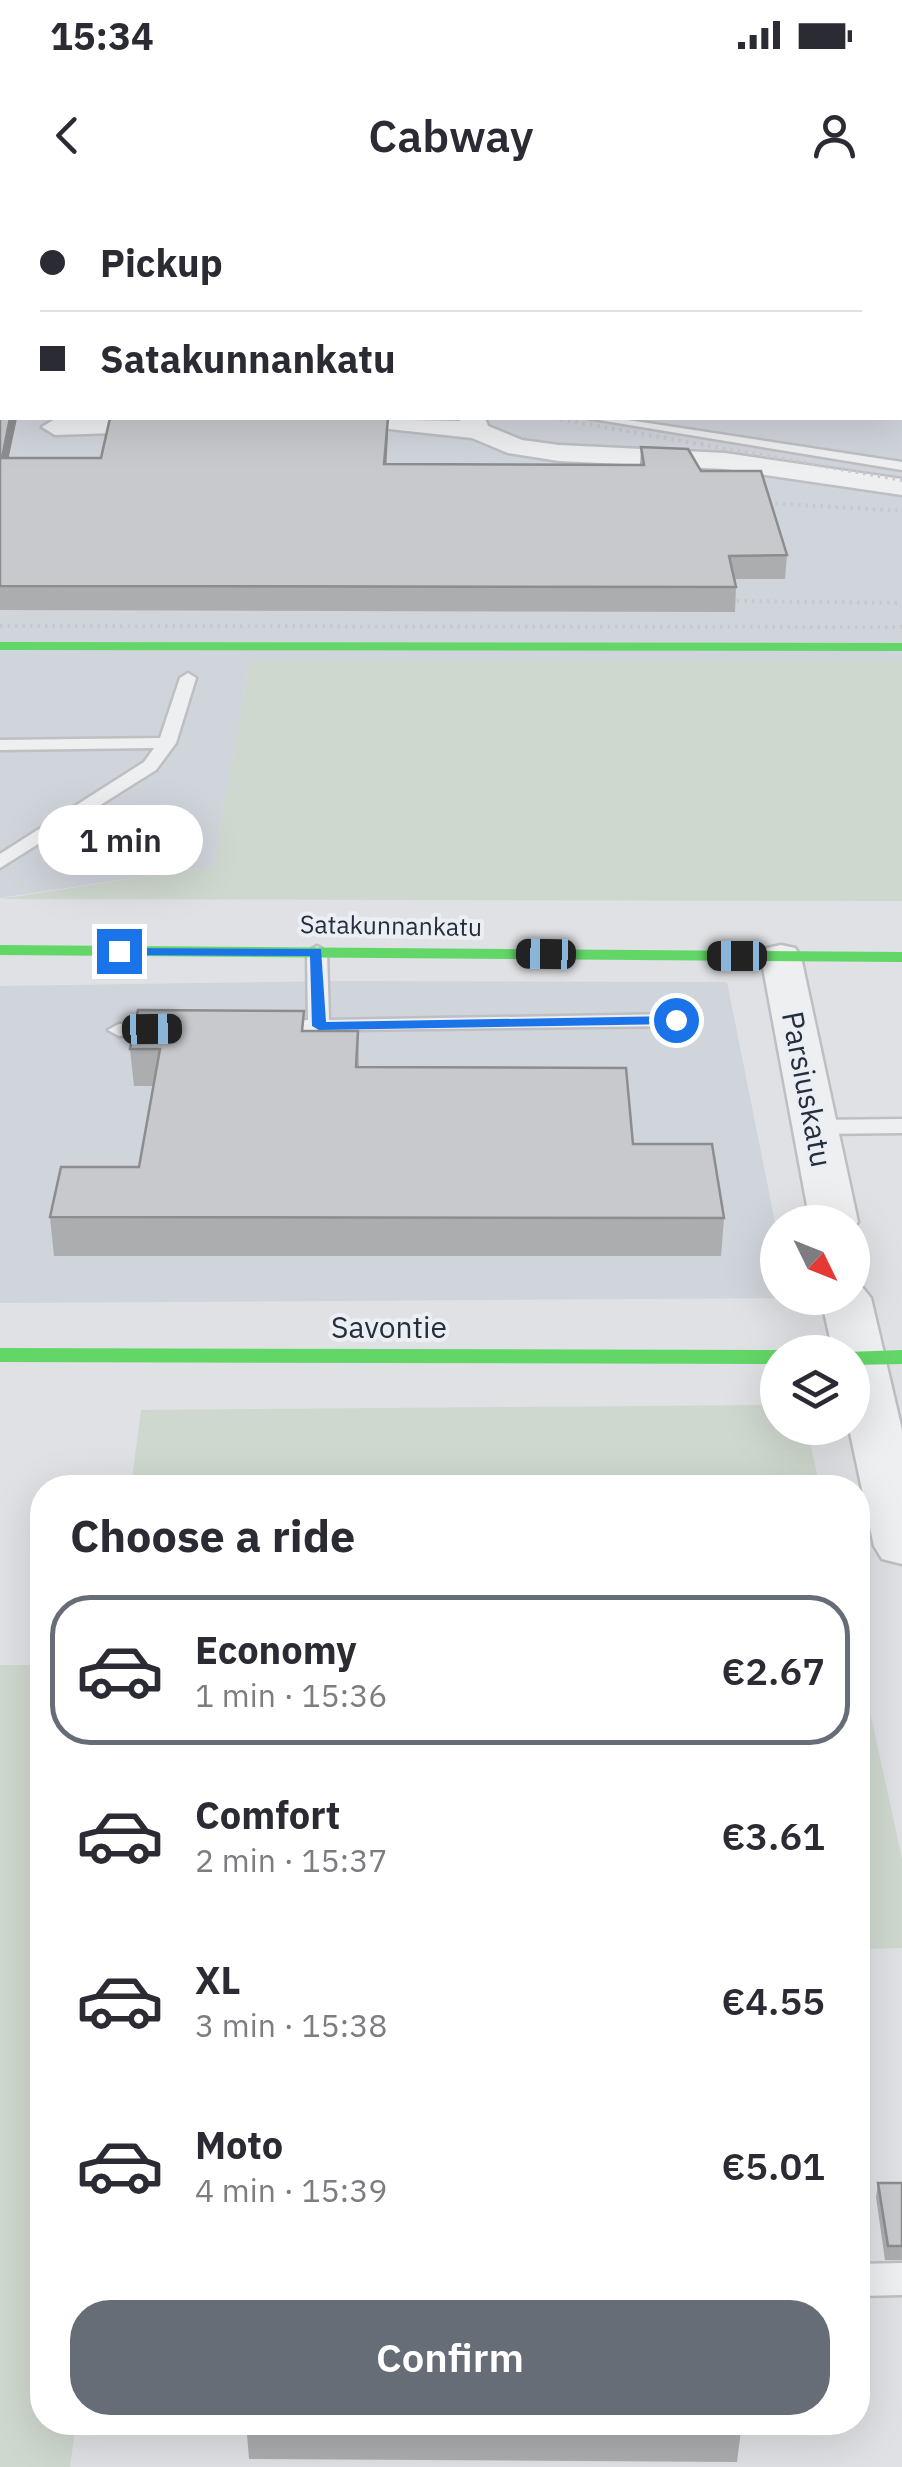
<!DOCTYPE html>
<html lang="en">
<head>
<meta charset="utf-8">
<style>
  :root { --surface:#fff; --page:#f2f2f3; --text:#2b2b33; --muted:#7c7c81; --line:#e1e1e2; --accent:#676d77 }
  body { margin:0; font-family:"IBM Plex Sans",sans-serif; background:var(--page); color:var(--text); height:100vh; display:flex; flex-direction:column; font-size:38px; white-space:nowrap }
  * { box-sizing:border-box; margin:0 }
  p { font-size:32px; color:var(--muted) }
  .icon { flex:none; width:55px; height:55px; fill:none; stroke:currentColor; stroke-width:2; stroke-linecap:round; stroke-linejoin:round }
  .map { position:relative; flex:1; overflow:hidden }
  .details { position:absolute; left:30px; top:1275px; width:840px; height:960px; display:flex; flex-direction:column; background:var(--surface); border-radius:40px; box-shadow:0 10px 40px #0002 }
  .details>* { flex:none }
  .banner { position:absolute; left:0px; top:0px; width:902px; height:220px; box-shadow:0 10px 40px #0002; display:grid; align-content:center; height:220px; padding:0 40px; background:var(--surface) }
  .needle { width:65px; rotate:133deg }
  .tools { position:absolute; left:760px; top:1005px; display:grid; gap:20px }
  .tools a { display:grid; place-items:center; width:110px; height:110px; border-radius:50%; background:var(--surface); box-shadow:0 10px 40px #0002; font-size:50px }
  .end { position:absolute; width:45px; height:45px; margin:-22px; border:12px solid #1a73e8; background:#fff; box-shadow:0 0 0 5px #fff }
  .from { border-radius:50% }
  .bubble { position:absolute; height:70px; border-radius:35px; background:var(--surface); box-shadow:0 10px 40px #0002; font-size:32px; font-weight:600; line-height:70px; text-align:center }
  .car { position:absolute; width:30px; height:60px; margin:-30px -15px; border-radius:12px; box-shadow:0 0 8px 2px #0007; background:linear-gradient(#222 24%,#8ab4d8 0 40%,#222 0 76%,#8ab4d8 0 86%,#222 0) }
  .banner b { display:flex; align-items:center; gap:35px; height:95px; font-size:38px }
  .banner b+b { border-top:2px solid var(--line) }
  .banner i { width:25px; height:25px; background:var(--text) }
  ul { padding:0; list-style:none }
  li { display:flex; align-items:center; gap:30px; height:150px; margin:0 20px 15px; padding:0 20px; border:5px solid transparent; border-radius:40px }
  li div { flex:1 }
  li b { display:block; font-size:38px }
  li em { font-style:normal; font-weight:600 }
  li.active { border-color:var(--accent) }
  li>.icon { width:90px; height:90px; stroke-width:1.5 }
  h2 { padding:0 40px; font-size:45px; line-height:120px }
  .cta { display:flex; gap:20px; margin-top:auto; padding:20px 40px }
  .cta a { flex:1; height:115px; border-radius:40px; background:var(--accent); color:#fff; font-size:40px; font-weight:600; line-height:115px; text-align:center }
  .status { display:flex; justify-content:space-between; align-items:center; height:70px; padding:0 50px; background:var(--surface); direction:ltr }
  .status svg { height:28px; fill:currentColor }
  header { display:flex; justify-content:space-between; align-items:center; height:130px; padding:0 40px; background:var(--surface); font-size:45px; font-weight:600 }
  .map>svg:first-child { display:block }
  .built { fill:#d0d4db }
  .green { fill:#cfd8cf }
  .water { fill:#abbed0 }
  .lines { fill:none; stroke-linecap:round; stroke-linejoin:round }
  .lane-casing { stroke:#bdbfc2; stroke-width:5 }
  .street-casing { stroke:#bdbfc2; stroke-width:5 }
  .lane { fill:#eeeff1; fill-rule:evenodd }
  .street { fill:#eeeff1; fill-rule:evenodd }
  .fast { fill:#63d668; fill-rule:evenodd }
  .rail { stroke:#c7c9cc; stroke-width:4; stroke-dasharray:2.5 5; stroke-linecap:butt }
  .wall { fill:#abadaf }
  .shaded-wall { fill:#8b8d8f }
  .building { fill:#c7c9cc; stroke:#8b8d8f; stroke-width:2.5 }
  .route { fill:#1a73e8 }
  .labels { text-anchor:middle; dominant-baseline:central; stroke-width:8; stroke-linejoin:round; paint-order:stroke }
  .far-street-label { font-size:25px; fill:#262e3d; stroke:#ebeff4 }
  .street-label { font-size:30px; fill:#262e3d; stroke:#ebeff4 }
</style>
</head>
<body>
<div class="status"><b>15:34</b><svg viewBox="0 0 49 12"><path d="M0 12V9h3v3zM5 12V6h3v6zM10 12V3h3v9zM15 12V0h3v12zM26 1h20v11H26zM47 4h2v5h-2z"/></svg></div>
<header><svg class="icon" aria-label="back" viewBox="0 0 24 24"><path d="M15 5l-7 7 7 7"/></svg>Cabway<svg class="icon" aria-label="person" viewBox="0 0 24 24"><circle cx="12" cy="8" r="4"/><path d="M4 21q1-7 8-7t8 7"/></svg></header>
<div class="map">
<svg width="902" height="2267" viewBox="0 0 902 2267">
  <rect width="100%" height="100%" fill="#dfe1e4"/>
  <g class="built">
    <polygon points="902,21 902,460 250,460 213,666 0,698 0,141 2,218 900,218"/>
    <polygon points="340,781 727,782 777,1032 778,1098 791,1098 0,1103 0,786"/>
  </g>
  <g class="green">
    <polygon points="250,460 902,460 902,701 0,699 213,666"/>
    <polygon points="777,1205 778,1228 807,1228 820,1287 131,1287 141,1210"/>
    <polygon points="858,1456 902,1659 902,1748 858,1749"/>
    <polygon points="0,1465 42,1465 42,2222 76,2223 70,2267 0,2267"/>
  </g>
  <polygon class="water" points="379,0 808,0 377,2"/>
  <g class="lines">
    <defs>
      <g id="lane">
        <polygon points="900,26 902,26 900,35"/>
        <rect x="0" y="44" width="2" height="6"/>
        <polygon points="587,218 615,218 902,262 902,270"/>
        <polygon points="188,473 196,478 176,543 156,570 0,668 0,654 144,562 154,548 0,550 0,540 160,538 180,478"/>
        <polygon points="317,746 327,752 329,820 675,814 685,820 675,826 266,831 266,823 308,820 307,752"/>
        <polygon points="169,823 179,829 176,833 119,836 108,830 119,824"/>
        <polygon points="902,919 902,933 818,934 807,927 818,920"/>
        <polygon points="902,2063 902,2095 858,2096 858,2064"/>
      </g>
      <g id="street">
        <polygon points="105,218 184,218 188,223 175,231 55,235 42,227 55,219"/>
        <polygon points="309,218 460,221 459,218 485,218 488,226 522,240 559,245 725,253 902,279 902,295 725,269 559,261 508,253 472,238 389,229 320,229 311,227"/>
        <polygon points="781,745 795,748 801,757 858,1022 852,1029 852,1022 810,1022 761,757 767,748"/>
        <polygon points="852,1085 863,1088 871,1098 902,1230 902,1364 882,1359 874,1346 849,1228 852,1152 833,1152 821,1098 852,1098"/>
      </g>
    </defs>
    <use href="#lane" class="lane-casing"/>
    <use href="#street" class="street-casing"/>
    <use href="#lane" class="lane"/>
    <use href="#street" class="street"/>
    <g class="fast">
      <polygon points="0,442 902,443 902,451 0,450"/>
      <polygon points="0,745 902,752 902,762 0,755"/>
      <polygon points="0,1148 778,1150 786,1152 778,1152 778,1164 0,1162"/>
      <polygon points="902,1150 902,1164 852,1165 852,1152 847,1152"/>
    </g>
    <g class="rail">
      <polyline points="553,218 902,280"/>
      <polyline points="768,303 902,311"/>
      <polyline points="737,401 902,403"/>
      <polyline points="0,426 902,427"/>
    </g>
  </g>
  <g class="wall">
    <polygon points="0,0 77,0 76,2 2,2 2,37 0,37"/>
    <polygon points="187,0 340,0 339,2 195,2"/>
    <polygon points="900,64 902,64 902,220 658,220 637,218 900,218"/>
    <polygon points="0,146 2,218 17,218 8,258 101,258 388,218 386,264 640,265 641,247 701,271 787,355 785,379 735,379 736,387 735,412 0,410"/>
    <polygon points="305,831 358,831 359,867 633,944 724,1018 721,1056 54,1056 50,1017 139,967 154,886 134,886 130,849"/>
    <polygon points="878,1983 902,1983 902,2060 885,2060 876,1997"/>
    <polygon points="246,2222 742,2222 737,2262 249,2259"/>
  </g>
  <g class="shaded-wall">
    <polygon points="10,218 17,218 4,280 2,258"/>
    <polygon points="388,218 388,236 385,286 384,264"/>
  </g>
  <g class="building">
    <polygon points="0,0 67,0 66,2 2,2 2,19 0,19"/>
    <polygon points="241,0 337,0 337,2 249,2"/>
    <rect x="900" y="64" width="2" height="135"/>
    <polygon points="0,146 2,146 2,163 0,168"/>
    <polygon points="2,178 2,218 10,218 2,258 101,258 110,218 388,218 384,264 644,265 641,247 688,249 701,271 761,271 787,355 729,356 736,387 0,386 0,179"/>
    <polygon points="138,810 304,811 302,831 358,831 356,867 626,868 633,944 712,944 724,1018 50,1017 61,967 139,967 160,849 130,849"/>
    <polygon points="878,1983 902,1983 902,2046 888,2046"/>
  </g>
  <polygon class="route" points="114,748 321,749 326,822 676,816 682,820 676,824 319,830 312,826 310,756 119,755"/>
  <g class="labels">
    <g class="far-street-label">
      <text transform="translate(391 725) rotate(1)">Satakunnankatu</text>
    </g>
    <g class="street-label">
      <text transform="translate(808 889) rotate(79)">Parsiuskatu</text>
      <text x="389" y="1126">Savontie</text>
    </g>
  </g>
</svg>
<div class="tools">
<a><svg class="needle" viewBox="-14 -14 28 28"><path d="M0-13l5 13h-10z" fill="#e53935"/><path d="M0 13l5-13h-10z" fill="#7c7c81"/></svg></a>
<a><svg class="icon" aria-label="layers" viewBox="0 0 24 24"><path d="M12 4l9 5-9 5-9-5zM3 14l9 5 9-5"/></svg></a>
</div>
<i class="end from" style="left:676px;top:820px"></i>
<i class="end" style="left:119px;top:751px"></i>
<div class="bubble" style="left:38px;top:605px;width:165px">1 min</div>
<i class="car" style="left:546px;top:754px;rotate:271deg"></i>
<i class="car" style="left:737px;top:756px;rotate:270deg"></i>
<i class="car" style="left:152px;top:829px;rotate:89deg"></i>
<div class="banner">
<b><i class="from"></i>Pickup</b>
<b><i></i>Satakunnankatu</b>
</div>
<section class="details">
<h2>Choose a ride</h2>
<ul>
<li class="active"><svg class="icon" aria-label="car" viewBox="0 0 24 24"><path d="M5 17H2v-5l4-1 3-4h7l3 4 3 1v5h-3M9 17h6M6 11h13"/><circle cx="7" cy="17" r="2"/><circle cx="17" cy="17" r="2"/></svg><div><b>Economy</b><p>1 min · 15:36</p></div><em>€2.67</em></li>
<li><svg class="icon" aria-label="car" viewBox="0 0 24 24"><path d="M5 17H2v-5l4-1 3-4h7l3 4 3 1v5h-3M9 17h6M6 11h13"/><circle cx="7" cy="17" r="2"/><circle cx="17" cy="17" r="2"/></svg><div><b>Comfort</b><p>2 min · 15:37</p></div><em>€3.61</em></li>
<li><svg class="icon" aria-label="car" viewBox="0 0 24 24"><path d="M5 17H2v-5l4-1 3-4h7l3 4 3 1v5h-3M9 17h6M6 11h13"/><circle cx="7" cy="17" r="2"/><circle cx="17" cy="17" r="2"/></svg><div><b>XL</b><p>3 min · 15:38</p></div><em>€4.55</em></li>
<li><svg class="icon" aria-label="car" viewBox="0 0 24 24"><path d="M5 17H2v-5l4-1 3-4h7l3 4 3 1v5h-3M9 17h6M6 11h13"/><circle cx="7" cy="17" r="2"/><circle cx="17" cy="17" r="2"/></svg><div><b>Moto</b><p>4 min · 15:39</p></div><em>€5.01</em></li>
</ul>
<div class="cta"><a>Confirm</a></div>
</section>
</div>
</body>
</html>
